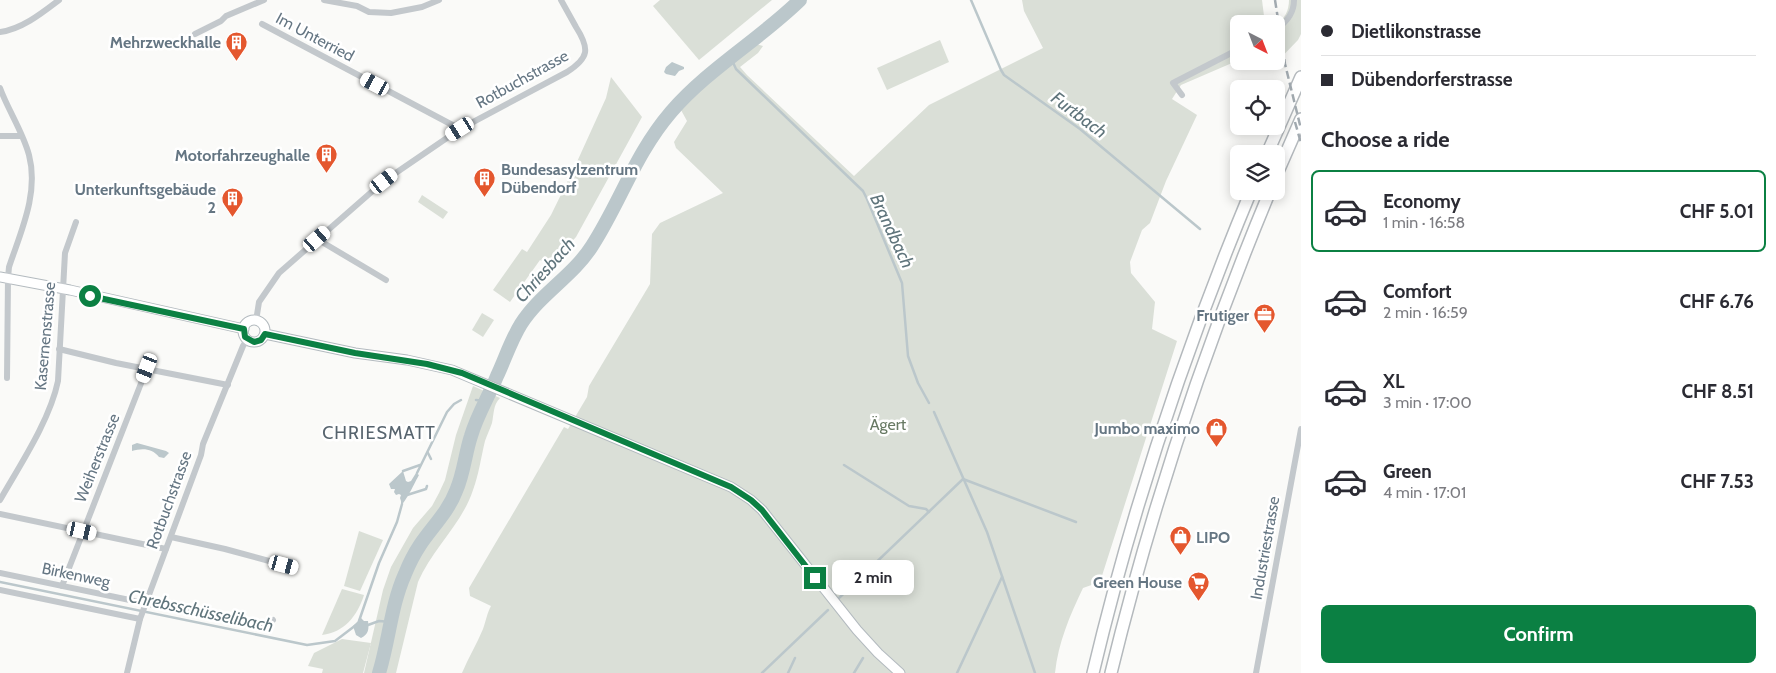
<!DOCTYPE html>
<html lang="en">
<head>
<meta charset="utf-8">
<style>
  :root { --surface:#fff; --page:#f2f2f3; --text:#2b2b33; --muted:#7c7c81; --line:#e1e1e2; --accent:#0b8043 }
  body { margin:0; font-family:Cabin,sans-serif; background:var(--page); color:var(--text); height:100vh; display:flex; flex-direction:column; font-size:19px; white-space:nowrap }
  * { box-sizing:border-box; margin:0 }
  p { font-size:16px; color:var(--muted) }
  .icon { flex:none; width:28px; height:28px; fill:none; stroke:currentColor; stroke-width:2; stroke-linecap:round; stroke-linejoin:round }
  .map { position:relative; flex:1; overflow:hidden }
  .sheet { display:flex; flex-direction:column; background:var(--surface); width:475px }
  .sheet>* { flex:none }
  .banner { display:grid; align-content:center; height:110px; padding:0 20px; background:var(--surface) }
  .needle { width:32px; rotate:138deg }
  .tools { position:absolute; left:1230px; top:15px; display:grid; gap:10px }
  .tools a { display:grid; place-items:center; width:55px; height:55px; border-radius:8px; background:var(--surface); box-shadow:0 2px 12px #0003; font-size:25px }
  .end { position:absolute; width:22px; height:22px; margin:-11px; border:6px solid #0b8043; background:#fff; box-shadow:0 0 0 2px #fff }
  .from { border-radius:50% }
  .bubble { position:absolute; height:35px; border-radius:8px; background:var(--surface); box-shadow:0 2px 12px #0003; font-size:16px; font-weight:700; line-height:35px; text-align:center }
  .car { position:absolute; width:15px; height:30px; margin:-15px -8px; border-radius:6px; box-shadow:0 0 4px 1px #0007; background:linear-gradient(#fff 24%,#345 0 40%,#fff 0 76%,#345 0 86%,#fff 0) }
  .banner b { display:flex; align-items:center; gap:18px; height:48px; font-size:19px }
  .banner b+b { border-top:1px solid var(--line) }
  .banner i { width:12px; height:12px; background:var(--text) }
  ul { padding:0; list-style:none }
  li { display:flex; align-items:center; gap:15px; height:82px; margin:0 10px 8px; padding:0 10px; border:2px solid transparent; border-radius:8px }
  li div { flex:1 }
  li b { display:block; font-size:19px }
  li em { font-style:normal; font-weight:700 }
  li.current { border-color:var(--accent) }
  li>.icon { width:45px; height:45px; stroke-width:1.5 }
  h2 { padding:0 20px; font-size:22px; line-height:60px }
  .cta { display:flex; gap:10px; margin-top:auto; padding:10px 20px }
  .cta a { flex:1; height:58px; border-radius:8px; background:var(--accent); color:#fff; font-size:20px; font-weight:700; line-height:58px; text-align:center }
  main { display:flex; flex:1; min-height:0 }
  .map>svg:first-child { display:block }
  .green { fill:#dadfd7 }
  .water { fill:#bbc7cb }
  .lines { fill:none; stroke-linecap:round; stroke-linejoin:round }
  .stream { stroke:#bbc7cb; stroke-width:2.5 }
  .river { stroke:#bbc7cb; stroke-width:14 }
  .secondary-casing { stroke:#b3babf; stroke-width:11 }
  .highway-casing { stroke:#b4b9bd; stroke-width:14 }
  .street { stroke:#c3c8cc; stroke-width:6 }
  .secondary { stroke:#fff; stroke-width:9 }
  .highway { stroke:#fff; stroke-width:11 }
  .rail { stroke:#a2aab0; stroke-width:2.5; stroke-dasharray:8 4; stroke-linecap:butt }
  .route { stroke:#0b8043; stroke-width:6 }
  .labels { text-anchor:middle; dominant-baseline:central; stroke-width:5; stroke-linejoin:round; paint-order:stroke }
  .street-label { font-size:16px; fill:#657683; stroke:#fff }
  .poi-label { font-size:16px; font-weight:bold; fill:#657683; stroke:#fff; text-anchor:end }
  .park-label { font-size:16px; fill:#687a64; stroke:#fff }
  .water-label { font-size:18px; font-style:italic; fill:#60757c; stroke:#fff }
  .neighbourhood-label { font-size:18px; letter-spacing:1px; fill:#57646e; stroke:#fff }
</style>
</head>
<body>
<main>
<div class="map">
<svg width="1301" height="673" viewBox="0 0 1301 673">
  <rect width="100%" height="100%" fill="#fafaf8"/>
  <g class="green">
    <polygon points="660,0 772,0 699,60 653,6"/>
    <path d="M1022,0H1262L1265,24H1239V60L1181,85L1172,99L1197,115L1166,181L1150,223L1142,230L1130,262L1131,273L1155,302L1152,329L1177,341L1100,582L1083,588C1070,615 1058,643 1055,673H462C468,658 477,644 483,629C486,621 487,613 491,606L470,596L469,588L564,427L568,429L587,397L589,386L650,284L652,234L660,223L723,193L676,148L674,142L687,121L681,110L716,75L756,44L763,46L758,53L740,67L747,75L854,176L929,105L1043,48L1024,11Z"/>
    <path d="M1289,0H1301V34L1298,40L1270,69L1245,61H1276V24C1285,19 1289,10 1289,0Z"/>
    <polygon points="940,40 949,62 887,90 877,68"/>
    <polygon points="611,77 642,117 576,237 550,266 540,260 510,302 493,290 522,249 527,252 551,215 576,164 606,98"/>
    <polygon points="422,195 448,212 443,219 418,202"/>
    <polygon points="482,313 494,320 483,337 472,330"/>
    <path d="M473,386L500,398C493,405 494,414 492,423C490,429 487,435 485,441C481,457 479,474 473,490C462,524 432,549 418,582L396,673H364L383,590L391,567L413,528L432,506L439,493L445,480L456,435Z"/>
    <polygon points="359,531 383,540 360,591 344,586"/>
    <path d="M342,589L364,595C357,616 345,632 322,635Z"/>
    <polygon points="342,639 371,643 363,673 322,673 323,669 308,666 314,653"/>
  </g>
  <g class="water">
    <polygon points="672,62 684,67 684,69 679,71 675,76 666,74 664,72 666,67"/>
    <path d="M137,443L166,451L169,453L164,458L159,457C152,448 142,448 132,451V445Z"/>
    <path d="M403,471L406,481L408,482L411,481L416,473L419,475C415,482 406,502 401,505V501L400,498L401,495L399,494L396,495L394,492L395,489H391L389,484Z"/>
    <path d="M361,618L364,621H368C369,629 369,634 361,638L356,635L353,626Z"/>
  </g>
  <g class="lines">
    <g class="stream">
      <polyline points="971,0 1001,70 1004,75 1080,129 1200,229"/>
      <polyline points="731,58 736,69 863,191 867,199 902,283 908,356 918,383 929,403"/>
      <polyline points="476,400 485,401"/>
      <polyline points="934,412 987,532 1035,673"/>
      <polyline points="428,453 431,459"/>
      <polyline points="844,465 909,506 926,509 929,512"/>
      <polyline points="403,471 420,465"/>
      <polyline points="417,473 447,412 454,404 461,400"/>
      <polyline points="407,495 426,489 427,486"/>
      <polyline points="0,582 307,645 335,641 356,625"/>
      <polyline points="839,598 963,479 1076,522"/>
      <polyline points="359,621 379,563 397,522 402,504"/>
      <polyline points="366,624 368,625 379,621 391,622"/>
      <polyline points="762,673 828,610"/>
      <polyline points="788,673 795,658"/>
      <polyline points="854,673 863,658"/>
      <polyline points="957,673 1002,577"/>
    </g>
    <path class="river" d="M379,673C389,641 391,605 405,574C409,564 414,554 420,545C432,527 448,512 456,491C464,473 465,454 471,436C477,415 489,396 497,376C505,359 511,340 521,324C540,294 573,276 592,246C621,201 635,154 671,112C708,69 759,40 800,0"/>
    <defs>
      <g id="secondary">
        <polyline points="0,277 70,290 244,329"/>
        <circle cx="254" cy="331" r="11"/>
        <polyline points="265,334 355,353 407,360 452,370 731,487 751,500 762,510 857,630 878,653 900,673"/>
      </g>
      <g id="highway">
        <polyline points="1267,154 1301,77"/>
        <polyline points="1276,176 1301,119"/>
        <path d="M1093,673C1132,509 1186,347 1251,191"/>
        <path d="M1111,673C1151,509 1205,347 1270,191"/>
      </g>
    </defs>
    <use href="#secondary" class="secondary-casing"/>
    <use href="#highway" class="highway-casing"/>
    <g class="street">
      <polyline points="324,0 357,6 369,12 391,13 422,7 439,0"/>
      <polyline points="262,24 460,129"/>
      <path d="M1276,29C1287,22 1294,13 1294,0"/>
      <path d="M0,32C22,29 42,13 59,0"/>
      <polyline points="195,34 221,21 226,16 264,0"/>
      <path d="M0,88C8,110 23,132 29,155C39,193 21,231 9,267L8,278L7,378"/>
      <polyline points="1182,95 1173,83 1239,49"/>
      <polyline points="0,136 21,136"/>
      <polyline points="317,239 386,280"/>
      <path d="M256,321L259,302L279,273L384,181L460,129L567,72C589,58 590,49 576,27C571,18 566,9 561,0"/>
      <polyline points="59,349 116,363 228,385"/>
      <path d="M0,500C20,465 50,420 58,381L65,253L76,222"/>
      <polyline points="0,514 166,549"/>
      <polyline points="171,537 225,549 295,568"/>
      <polyline points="0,573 259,627 273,620"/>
      <polyline points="62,586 147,368"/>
      <polyline points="0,590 140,619"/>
      <polyline points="127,673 140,619 201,455 203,444 243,346 247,340"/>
      <polyline points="1256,673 1301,429"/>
    </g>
    <use href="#secondary" class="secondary"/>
    <use href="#highway" class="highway"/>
    <g class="rail">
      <polyline points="1275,0 1285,64 1301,129"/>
      <polyline points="1295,122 1301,143"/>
    </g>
  </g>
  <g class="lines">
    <polyline class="route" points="90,296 244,329 245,337 254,342 261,340 265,334 355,353 427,364 462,373 731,487 751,500 762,510 815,578"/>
  </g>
  <defs>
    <symbol id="building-pin" viewBox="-11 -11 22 30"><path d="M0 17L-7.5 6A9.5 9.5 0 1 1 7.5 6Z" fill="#e4572e" stroke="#fff"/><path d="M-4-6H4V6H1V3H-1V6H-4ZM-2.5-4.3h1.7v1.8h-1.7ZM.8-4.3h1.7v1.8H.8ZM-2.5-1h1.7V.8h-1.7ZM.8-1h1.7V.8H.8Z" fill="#fff"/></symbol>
    <symbol id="office-pin" viewBox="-11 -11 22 30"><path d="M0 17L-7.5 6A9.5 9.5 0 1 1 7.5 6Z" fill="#e4572e" stroke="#fff"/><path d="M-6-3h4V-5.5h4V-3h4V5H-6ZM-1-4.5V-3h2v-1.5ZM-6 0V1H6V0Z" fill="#fff"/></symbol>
    <symbol id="shop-pin" viewBox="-11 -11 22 30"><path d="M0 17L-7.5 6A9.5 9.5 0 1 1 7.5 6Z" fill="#e4572e" stroke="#fff"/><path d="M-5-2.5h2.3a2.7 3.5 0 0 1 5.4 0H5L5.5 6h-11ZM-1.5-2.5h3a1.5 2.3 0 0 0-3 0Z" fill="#fff"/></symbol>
    <symbol id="supermarket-pin" viewBox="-11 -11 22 30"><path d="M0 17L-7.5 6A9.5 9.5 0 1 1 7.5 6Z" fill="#e4572e" stroke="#fff"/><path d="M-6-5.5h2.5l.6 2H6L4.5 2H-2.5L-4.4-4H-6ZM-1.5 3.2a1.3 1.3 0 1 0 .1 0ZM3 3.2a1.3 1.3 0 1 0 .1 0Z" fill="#fff"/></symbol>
  </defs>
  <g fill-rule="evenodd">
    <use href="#building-pin" x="224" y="30" width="25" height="34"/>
    <use href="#building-pin" x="314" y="142" width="25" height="34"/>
    <use href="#building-pin" x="472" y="166" width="25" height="34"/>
    <use href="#building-pin" x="220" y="186" width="25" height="34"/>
    <use href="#office-pin" x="1252" y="302" width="25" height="34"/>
    <use href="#shop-pin" x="1204" y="416" width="25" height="34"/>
    <use href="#shop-pin" x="1168" y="524" width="25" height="34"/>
    <use href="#supermarket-pin" x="1186" y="570" width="25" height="34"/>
  </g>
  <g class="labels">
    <g class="street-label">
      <text transform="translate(315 37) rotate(28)">Im Unterried</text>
      <text transform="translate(522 79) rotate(-29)">Rotbuchstrasse</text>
      <text transform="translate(45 336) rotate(-85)">Kasernenstrasse</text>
      <text transform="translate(97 458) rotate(-68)">Weiherstrasse</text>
      <text transform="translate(169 500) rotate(-70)">Rotbuchstrasse</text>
      <text transform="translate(1265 548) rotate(-80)">Industriestrasse</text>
      <text transform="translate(76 575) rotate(12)">Birkenweg</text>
    </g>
    <g class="poi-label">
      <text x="221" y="42">Mehrzweckhalle</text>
      <text x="310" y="155">Motorfahrzeughalle</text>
      <text x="501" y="169" text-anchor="start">Bundesasylzentrum<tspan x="501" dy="18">Dübendorf</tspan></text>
      <text x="216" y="189">Unterkunftsgebäude<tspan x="216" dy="18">2</tspan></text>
      <text x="1249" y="315">Frutiger</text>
      <text x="1200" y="428">Jumbo maximo</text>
      <text x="1196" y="537" text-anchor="start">LIPO</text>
      <text x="1182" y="582">Green House</text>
    </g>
    <g class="park-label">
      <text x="888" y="424">Ägert</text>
    </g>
    <g class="water-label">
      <text transform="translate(1079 115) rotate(37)">Furtbach</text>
      <text transform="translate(892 231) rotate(65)">Brandbach</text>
      <text transform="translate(545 270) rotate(-48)">Chriesbach</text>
      <text transform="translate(201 611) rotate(12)">Chrebsschüsselibach</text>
    </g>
    <g class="neighbourhood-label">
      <text x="379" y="433">CHRIESMATT</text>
    </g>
  </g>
</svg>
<div class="tools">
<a><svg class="needle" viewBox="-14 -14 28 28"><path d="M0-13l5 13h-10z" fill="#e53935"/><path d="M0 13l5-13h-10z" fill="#7c7c81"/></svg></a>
<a><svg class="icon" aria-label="locate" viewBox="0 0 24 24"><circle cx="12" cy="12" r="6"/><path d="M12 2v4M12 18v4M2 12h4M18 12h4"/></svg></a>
<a><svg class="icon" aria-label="layers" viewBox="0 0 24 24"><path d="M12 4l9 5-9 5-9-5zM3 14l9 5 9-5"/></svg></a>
</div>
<i class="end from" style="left:90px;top:296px"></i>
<i class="end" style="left:815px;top:578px"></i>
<div class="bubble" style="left:832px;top:560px;width:82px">2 min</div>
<i class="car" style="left:375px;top:84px;rotate:298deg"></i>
<i class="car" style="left:460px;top:129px;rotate:238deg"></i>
<i class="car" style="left:384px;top:181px;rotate:52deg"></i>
<i class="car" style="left:317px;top:239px;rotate:49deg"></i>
<i class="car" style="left:147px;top:368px;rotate:201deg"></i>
<i class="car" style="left:82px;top:531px;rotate:103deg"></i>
<i class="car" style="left:284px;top:565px;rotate:105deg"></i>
</div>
<section class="sheet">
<div class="banner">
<b><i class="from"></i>Dietlikonstrasse</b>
<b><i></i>Dübendorferstrasse</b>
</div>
<h2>Choose a ride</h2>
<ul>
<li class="current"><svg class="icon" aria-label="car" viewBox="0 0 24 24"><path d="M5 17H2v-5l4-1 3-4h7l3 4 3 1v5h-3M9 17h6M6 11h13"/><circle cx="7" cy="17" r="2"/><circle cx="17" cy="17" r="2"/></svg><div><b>Economy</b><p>1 min · 16:58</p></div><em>CHF 5.01</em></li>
<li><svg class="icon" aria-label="car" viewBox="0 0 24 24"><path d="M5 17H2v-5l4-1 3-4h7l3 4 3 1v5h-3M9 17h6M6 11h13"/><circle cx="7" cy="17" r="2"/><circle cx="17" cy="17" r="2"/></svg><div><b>Comfort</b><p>2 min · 16:59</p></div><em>CHF 6.76</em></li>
<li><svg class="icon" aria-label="car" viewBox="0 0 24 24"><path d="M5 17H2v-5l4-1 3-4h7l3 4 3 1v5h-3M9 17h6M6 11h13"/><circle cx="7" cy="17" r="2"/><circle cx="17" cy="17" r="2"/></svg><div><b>XL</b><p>3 min · 17:00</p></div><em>CHF 8.51</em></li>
<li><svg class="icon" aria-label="car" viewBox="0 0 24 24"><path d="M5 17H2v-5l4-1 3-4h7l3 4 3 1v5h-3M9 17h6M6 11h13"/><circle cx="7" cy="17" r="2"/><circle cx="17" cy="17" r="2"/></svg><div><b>Green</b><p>4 min · 17:01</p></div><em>CHF 7.53</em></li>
</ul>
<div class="cta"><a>Confirm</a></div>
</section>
</main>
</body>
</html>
